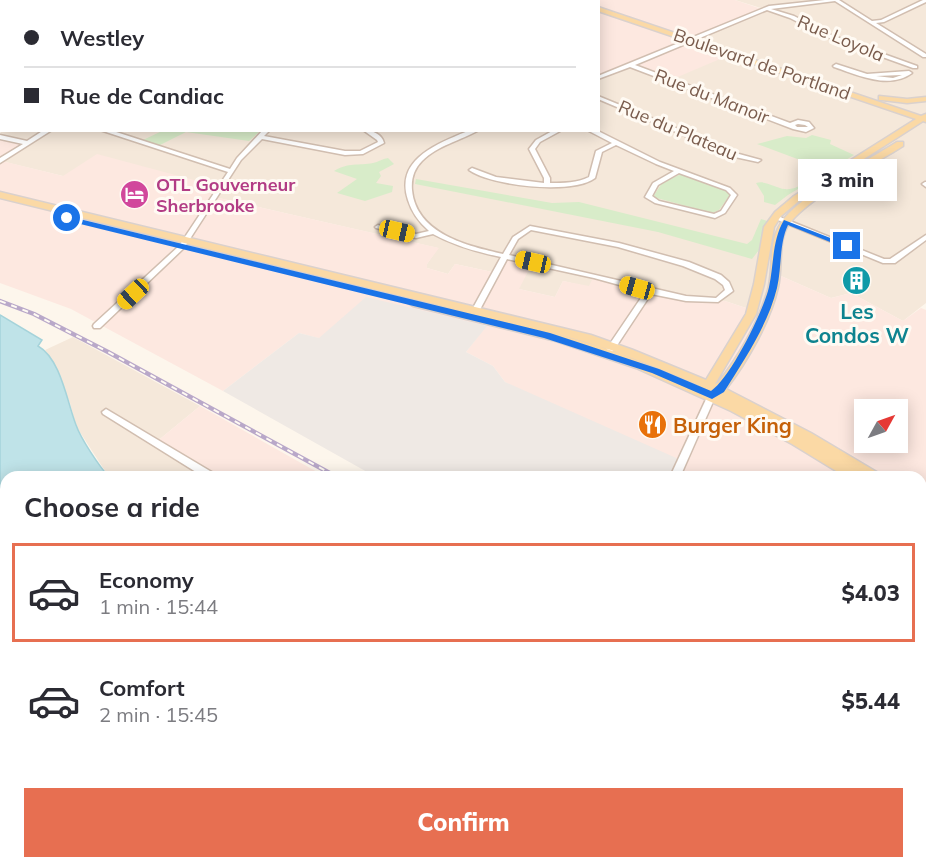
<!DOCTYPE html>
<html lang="en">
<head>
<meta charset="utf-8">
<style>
  :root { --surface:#fff; --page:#f2f2f3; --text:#2b2b33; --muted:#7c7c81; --line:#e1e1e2; --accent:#e76f51 }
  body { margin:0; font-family:Mulish,sans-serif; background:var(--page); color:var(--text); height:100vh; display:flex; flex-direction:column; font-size:22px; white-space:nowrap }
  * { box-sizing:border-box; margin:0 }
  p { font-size:20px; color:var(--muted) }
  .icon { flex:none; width:33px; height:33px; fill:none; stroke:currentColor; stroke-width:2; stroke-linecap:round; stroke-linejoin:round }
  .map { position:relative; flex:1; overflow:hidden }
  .panel { position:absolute; left:0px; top:471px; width:927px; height:398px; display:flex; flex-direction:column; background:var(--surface); border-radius:18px 18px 0 0; box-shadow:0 3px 15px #0003 }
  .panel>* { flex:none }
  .banner { position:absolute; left:0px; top:0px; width:600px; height:132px; box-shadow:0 3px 15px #0003; display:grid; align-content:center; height:132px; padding:0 24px; background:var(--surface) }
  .needle { width:39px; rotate:50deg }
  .buttons { position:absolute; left:854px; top:399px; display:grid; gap:12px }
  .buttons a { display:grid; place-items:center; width:54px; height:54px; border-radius:0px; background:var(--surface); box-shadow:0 3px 15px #0003; font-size:30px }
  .end { position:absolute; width:27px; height:27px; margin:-14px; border:8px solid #1a73e8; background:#fff; box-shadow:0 0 0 3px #fff }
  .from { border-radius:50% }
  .bubble { position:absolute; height:42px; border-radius:0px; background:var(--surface); box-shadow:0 3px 15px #0003; font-size:20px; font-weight:800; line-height:42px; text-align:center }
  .car { position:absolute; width:18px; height:36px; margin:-18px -9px; border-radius:8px; box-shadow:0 0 4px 2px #0007; background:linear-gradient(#f5c518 24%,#345 0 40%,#f5c518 0 76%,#345 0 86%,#f5c518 0) }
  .banner b { display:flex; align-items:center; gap:21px; height:57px; font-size:22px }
  .banner b+b { border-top:2px solid var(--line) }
  .banner i { width:15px; height:15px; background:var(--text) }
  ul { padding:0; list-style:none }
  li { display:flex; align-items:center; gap:18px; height:99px; margin:0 12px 9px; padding:0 12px; border:3px solid transparent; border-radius:0px }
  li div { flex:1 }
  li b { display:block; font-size:22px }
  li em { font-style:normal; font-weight:800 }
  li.active { border-color:var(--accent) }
  li>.icon { width:54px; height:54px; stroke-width:1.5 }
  h2 { padding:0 24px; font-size:27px; line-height:72px }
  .primary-button { display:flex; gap:12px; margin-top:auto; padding:12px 24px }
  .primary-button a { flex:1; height:69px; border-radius:0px; background:var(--accent); color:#fff; font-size:24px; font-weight:800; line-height:69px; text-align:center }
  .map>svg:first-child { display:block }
  .residential { fill:#f5e8da }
  .commercial { fill:#fde8e0; fill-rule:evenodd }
  .industrial { fill:#efe9e4 }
  .green { fill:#d8ecc9 }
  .water { fill:#bfe3e8; stroke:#a5d3da; stroke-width:1.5 }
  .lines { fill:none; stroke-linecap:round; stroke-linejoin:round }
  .minor-casing { stroke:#d1beb0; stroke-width:3 }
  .major-casing { stroke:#dad1cd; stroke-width:3 }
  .minor { fill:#fff; fill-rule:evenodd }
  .major { fill:#fbd9a5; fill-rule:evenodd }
  .rail-far1-casing { stroke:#b9a8c9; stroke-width:4.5 }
  .rail-casing { stroke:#b9a8c9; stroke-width:5 }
  .rail-far1 { stroke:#fffaf3; stroke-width:2; stroke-dasharray:6; stroke-linecap:butt }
  .rail { stroke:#fffaf3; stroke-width:3; stroke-dasharray:9; stroke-linecap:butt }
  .route { fill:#1a73e8 }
  .labels { text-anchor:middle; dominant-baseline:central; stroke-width:6; stroke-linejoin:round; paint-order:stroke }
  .far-street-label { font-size:18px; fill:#7a5c4d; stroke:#fffaf3 }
  .far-hotel-label { font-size:18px; font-weight:bold; fill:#b23c85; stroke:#fffaf3; text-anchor:start }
  .culture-label { font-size:21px; font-weight:bold; fill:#0d838f; stroke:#fffaf3 }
  .food-label { font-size:21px; font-weight:bold; fill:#c56008; stroke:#fffaf3; text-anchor:start }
</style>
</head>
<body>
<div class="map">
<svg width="926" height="868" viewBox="0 0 926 868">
  <rect width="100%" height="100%" fill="#fdf6ec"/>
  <g class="residential">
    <polygon points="0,0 305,0 309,1 2,2 1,60"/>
    <polygon points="735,0 926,0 926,303 903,321 851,293 831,298 781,276 770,316 725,301 589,287 563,281 555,297 519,289 497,273 455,264 448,274 427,268 427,264 438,248 214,197 63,176 1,161 0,76 2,130 598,130 599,75 629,62 673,79 694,40 764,9"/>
    <polygon points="73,337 200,406 155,443 212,477 109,477 76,426 70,403 45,350"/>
    <polygon points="836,862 846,868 656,868 650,863"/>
  </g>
  <g class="commercial">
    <polygon points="305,0 735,0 765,10 695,40 734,53 673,79 629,62 599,75 598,2"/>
    <path d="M0,139L27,145L2,161L63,176L97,154L220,187L215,197L439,248L427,264V268L448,274L455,264L497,273L507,256L533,262L519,289L555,297L563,281L589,286L594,276L708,301H725L770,316L781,276L831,298L851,293L903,321L921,308L926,310V625L921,622V477H675L505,382L493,366L466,352L487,325L318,338L299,333L223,391L71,309L0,283ZM864,410H897V442H864Z"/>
    <polygon points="200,406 326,477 212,477 155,443"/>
    <polygon points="921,809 926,811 926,868 846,868 836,863 921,862"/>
  </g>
  <g class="industrial">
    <polygon points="366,297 487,326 466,352 493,366 505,382 683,461 675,477 376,477 223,391 299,333 319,338"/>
    <polygon points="921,622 926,625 926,786 921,783"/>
  </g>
  <g class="green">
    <polygon points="162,131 162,130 260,131 249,141 186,132 160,145 143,140"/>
    <path d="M812,135L831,140L830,144L854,155L788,195L775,205L764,202V196L756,183C766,180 775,188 785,189C798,191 814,176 824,169L757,144L787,136L806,138Z"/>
    <path d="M388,158L394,164L379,172L381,176L376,183L393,186L392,192L365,201L337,193L357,179L334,171C348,162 359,166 373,163C378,162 382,159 388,158Z"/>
    <polygon points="681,174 725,190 730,195 719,210 712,213 653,197 662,183"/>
    <polygon points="416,179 552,203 579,202 747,244 752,240 761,219 767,221 759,250 752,259 658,232 415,184"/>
    <polygon points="6,542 6,862 375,862 379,868 0,868 0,545"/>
  </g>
  <g class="water">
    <path d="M0,315L42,340L38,346C61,359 67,402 76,425C81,439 99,466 109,477H6V507L0,495Z"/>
    <polygon points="650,862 656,868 379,868 375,863"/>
  </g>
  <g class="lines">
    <defs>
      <g id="minor">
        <polygon points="135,0 143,0 134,2"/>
        <polygon points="185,0 191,0 189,2 181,2"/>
        <polygon points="296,0 304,2 298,2"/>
        <path d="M825,0H839L872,21L881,20L923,0H926V2L884,22L876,23L926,54V57H923L835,1L771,9L794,16L831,35L917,66V68H913L827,37L790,18L767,10L635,65L790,123L798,120L809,122L814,128L806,132L793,129L630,67L598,79V76L769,6ZM798,124L805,125L808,127H797L795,125Z"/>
        <polygon points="69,1 76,2 67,2"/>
        <rect x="0" y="23" width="2" height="2"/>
        <rect x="0" y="56" width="2" height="3"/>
        <path d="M836,64L867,74L909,71L912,73C889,90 858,75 834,67L833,66ZM902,75L893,78L876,76Z"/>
        <polygon points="0,76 2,77 2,80 0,80"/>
        <polygon points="598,96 739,154 761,160 758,162 735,157 598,99"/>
        <polygon points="44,130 52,130 0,163 0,158 23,144 0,139 0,135 27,141"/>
        <path d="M100,130H110L230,169L237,158L263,130H270L264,136L345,151H360L378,142L377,140L363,130C372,130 382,134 384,143L363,154L345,155L262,139L241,160L184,248L100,328H94L93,326L94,324L179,246L228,172Z"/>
        <path d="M470,130H479C460,141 438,145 422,161C414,169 411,179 412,190C416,234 468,246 503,254L513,237L530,226L619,243L689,262L721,275L729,282L733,291L718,302L686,301L651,294L612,353L609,354L605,351L645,292L594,278L507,259L476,317L475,319H469L468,317L501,257C477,252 455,246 433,234L416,238L376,228L375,227L378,225L416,234L429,231C419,222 412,213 408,200C394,158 440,143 470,130ZM531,230L618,247L683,266L715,279L723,285L725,290L716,298L686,296L509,255L518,239Z"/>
        <path d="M554,130H562L540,142L535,149L550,178V183C564,183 577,183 589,177L596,151L612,143L587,130H596L660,162L730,188L737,195L725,213L715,218L655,203L645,197L653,183L674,171L656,164L616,145L602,152L595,178C573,195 491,186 469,170L472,168L496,177L544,183V178L529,149L536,140ZM679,173L726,190L731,195L721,211L714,214L659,201L652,196L658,185Z"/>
        <polygon points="925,182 926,182 926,187 922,184"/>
        <polygon points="775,215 884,259 890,259 926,235 926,240 895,263 883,263 773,218 773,216"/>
        <polygon points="712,392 716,395 680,477 670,477 708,395"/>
        <polygon points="106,409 215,474 217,477 204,477 103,414 102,412"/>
        <polygon points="829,862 850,862 853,868 833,868"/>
      </g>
      <g id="major">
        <polygon points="581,0 592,2 583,2"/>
        <path d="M598,7L921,116L926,114V122L923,121L800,200L781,216L774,227L764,284L756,314L715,384L718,383C739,356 758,323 768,290C774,268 768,243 781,223C799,195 867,161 897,142H903V146C873,165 809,197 789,224C777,241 783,267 778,287C771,320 747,362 726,389L811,433L880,474L882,477H866L861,474L862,477H846L792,444L731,411L636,368L556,341L413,306L408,303L413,300L467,312L0,198V192L591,335L633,350L706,380L746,314L754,284L764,227L775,212L794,196L916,119L598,11ZM550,332C601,345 650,364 698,385L702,387L611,350Z"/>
        <polygon points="879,96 907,99 926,97 926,101 907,103 882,100 879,100"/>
        <polygon points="921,500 926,502 926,513 921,512"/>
        <polygon points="921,512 926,513 926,525 921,524"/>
      </g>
    </defs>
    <use href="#minor" class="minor-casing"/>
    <use href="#major" class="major-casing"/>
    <use href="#minor" class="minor"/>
    <use href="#major" class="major"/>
    <defs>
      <polyline id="rail-far1" points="0,301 34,314 108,352 337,477"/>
      <polyline id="rail" points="921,797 926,800"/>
    </defs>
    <use href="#rail-far1" class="rail-far1-casing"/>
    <use href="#rail" class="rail-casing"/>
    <use href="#rail-far1" class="rail-far1"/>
    <use href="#rail" class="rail"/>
  </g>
  <path class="route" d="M67,216L550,333L659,369L711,391C730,379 764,310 769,287C774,264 772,240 784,220L851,246L845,248L788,225C779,244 782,267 777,288C768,325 744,360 724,392L712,399L652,373L544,338L64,220Z"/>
  <defs>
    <symbol id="hotel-disc" viewBox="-11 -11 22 22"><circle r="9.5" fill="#d1479c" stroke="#fffaf3"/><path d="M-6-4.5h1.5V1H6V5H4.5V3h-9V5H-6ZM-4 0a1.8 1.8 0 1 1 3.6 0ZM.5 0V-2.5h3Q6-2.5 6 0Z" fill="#fff"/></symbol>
    <symbol id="building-disc" viewBox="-11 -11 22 22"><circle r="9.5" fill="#0f9aa8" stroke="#fffaf3"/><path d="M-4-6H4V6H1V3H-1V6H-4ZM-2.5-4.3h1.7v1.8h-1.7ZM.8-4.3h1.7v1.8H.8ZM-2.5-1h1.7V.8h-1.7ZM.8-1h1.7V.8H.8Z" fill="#fff"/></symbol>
    <symbol id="restaurant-disc" viewBox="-11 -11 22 22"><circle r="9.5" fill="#e8710a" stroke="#fffaf3"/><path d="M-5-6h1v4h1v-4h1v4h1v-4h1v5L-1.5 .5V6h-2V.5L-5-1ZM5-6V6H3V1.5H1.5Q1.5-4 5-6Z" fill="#fff"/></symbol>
  </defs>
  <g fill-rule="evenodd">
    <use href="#hotel-disc" x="118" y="178" width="33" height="33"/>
    <use href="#building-disc" x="840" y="264" width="33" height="33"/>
    <use href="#restaurant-disc" x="636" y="408" width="33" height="33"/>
  </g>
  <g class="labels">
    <g class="far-street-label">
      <text transform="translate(841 38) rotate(23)">Rue Loyola</text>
      <text transform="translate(762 64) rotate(19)">Boulevard de Portland</text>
      <text transform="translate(712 96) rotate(21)">Rue du Manoir</text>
      <text transform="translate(678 130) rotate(23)">Rue du Plateau</text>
    </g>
    <g class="far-hotel-label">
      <text x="156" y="184">OTL Gouverneur<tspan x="156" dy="21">Sherbrooke</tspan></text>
    </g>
    <g class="culture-label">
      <text x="857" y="311">Les<tspan x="857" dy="24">Condos W</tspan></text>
    </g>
    <g class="food-label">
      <text x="673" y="425">Burger King</text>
    </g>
  </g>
</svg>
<div class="buttons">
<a><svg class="needle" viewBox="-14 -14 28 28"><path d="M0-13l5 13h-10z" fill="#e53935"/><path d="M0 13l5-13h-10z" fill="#7c7c81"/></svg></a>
</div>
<i class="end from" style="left:67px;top:218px"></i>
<i class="end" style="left:847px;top:246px"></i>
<div class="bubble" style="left:798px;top:159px;width:99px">3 min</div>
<i class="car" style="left:397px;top:231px;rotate:103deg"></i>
<i class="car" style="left:533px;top:262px;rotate:283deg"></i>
<i class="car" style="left:637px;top:288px;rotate:286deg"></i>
<i class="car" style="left:133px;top:294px;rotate:227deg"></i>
<div class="banner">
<b><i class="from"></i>Westley</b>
<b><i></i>Rue de Candiac</b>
</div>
<section class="panel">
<h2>Choose a ride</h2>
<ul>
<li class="active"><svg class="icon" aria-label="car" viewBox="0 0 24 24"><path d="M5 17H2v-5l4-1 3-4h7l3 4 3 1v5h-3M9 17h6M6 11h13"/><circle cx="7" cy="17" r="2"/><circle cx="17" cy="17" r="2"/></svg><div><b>Economy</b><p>1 min · 15:44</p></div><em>$4.03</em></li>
<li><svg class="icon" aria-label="car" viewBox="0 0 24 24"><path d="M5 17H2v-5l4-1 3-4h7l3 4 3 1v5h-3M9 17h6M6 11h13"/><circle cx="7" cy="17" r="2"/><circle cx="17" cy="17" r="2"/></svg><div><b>Comfort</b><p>2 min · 15:45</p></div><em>$5.44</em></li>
</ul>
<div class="primary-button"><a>Confirm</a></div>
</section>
</div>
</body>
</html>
